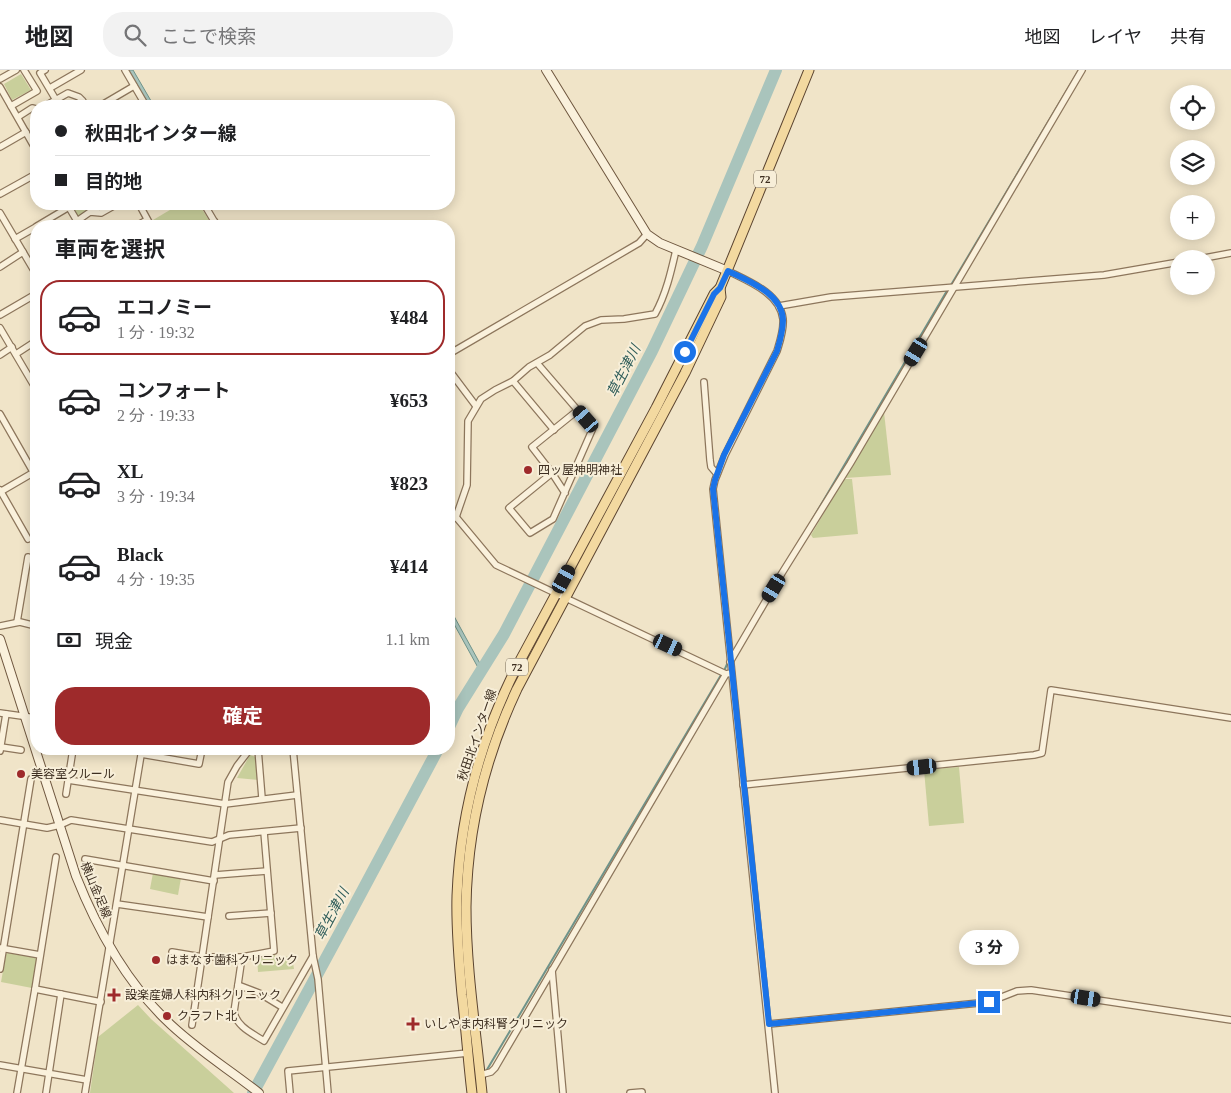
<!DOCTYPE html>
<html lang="ja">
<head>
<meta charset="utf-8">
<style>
  :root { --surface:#fff; --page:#f2f2f2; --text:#202124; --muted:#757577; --line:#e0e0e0; --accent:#9e2a2b }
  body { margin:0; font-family:"Times New Roman","Noto Sans JP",serif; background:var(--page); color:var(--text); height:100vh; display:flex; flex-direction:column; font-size:19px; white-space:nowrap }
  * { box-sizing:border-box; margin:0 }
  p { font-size:16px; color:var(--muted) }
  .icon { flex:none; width:28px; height:28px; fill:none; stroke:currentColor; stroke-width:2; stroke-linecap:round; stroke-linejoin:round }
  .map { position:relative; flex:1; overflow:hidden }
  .panel { position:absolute; left:30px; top:150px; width:425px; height:535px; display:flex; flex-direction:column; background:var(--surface); border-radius:20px; box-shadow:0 2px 12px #0003 }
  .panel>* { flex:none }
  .banner { position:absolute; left:30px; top:30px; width:425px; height:110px; border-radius:20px; box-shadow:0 2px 12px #0003; display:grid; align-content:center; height:110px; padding:0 25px; background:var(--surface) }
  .buttons { position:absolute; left:1170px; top:15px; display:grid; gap:10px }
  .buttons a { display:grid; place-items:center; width:45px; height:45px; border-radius:50%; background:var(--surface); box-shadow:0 2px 12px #0003; font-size:25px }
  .end { position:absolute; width:22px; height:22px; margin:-11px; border:6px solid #1a73e8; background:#fff; box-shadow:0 0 0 2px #fff }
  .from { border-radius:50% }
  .bubble { position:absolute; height:35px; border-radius:18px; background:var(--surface); box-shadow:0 2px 12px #0003; font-size:16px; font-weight:700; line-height:35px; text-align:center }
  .car { position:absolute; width:15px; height:30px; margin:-15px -8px; border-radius:6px; box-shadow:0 0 4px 1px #0007; background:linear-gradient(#222 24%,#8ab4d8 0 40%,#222 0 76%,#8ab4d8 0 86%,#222 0) }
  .banner b { display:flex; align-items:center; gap:18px; height:48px; font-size:19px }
  .banner b+b { border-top:1px solid var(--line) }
  .banner i { width:12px; height:12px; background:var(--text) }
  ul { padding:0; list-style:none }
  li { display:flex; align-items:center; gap:15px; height:75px; margin:0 10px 8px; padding:0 15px; border:2px solid transparent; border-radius:20px }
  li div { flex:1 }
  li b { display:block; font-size:19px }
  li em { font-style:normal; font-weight:700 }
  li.current { border-color:var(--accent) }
  li>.icon { width:45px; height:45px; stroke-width:1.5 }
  h2 { padding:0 25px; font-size:22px; line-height:60px }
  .pay { display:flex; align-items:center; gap:12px; height:55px; padding:0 25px; font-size:19px }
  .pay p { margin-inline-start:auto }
  .action { display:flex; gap:10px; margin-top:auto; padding:10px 25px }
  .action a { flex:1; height:58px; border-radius:20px; background:var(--accent); color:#fff; font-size:20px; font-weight:700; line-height:58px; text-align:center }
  header { display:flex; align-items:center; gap:30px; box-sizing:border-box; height:70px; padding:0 25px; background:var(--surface); border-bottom:1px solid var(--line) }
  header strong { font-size:24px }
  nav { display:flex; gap:28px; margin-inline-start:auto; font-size:18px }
  .search { width:350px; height:45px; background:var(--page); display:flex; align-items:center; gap:12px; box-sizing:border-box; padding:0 18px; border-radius:20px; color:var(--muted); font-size:19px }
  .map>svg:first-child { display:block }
  .green { fill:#c9cf9b }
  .water { fill:#a9c4bc; stroke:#6f938a }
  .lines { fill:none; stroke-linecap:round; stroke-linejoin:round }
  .stream { stroke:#6f938a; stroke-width:2 }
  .river { stroke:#a9c4bc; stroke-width:12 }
  .street-casing { stroke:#8d765c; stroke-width:8 }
  .secondary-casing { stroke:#6f573f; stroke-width:10 }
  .primary-casing { stroke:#5b4430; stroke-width:11 }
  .street { stroke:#faf1dc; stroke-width:5.5 }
  .secondary { stroke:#faf1dc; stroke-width:8 }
  .primary { stroke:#f3d9a0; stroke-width:9 }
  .route { stroke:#1a73e8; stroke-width:6 }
  .poi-dot { fill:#9e2a2b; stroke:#f7eed8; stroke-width:2 }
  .labels { text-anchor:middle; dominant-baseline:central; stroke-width:4; stroke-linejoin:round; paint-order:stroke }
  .shield { fill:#f7eed8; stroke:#756857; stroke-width:1 }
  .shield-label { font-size:11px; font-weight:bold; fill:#3d2e20 }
  .poi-label { font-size:12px; fill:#3d2e20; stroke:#f7eed8; text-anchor:start }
  .street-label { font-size:12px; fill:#3d2e20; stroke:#f7eed8 }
  .water-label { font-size:14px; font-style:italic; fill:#2f5d5a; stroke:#f7eed8 }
</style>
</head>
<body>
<header>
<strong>地図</strong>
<div class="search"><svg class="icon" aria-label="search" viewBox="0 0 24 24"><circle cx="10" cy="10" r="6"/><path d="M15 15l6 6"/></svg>ここで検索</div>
<nav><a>地図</a><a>レイヤ</a><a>共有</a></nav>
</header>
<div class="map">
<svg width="1231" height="1023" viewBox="0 0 1231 1023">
  <rect width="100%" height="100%" fill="#f0e4c8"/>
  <g class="green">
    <polygon points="21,4 31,20 12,30 4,14"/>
    <polygon points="71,134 110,134 100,140 91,139 78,146"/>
    <polygon points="180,134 199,134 210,152 202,156 156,156 153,150"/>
    <polygon points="884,342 891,405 845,408"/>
    <polygon points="844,409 852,409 858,464 813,468 811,465"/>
    <polygon points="250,685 256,687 258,710 237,708"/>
    <polygon points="959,697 964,753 929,756 924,700"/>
    <polygon points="153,803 181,808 178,825 150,819"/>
    <polygon points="8,883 34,887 37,890 32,918 1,912 6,884"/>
    <polygon points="275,885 275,888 292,886 294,899 258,902 257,886"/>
    <polygon points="138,935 151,949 234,1023 90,1023 98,967"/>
  </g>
  <g class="water">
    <polygon points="128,0 133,0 154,36 149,36"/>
    <polygon points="449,537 483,599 481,603 449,545"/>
  </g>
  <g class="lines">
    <g class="stream">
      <polyline points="951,215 1079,0"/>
      <polyline points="812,450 948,219"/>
      <polyline points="724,601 728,592"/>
      <polyline points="485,1003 721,605"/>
    </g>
    <g class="river">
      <polyline points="449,657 458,638 504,564 652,281 702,176 776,0"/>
      <polyline points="253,1023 351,842 438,679"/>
    </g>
    <defs>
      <g id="street">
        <polyline points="45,0 40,3 56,30"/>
        <polyline points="125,0 146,36"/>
        <polyline points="0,9 16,0"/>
        <polyline points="0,17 36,80"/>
        <polyline points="50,18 81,0"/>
        <polyline points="11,36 37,21 24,0"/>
        <polyline points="45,36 68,23 79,27 83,31 81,36"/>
        <polyline points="100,36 134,16"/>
        <polyline points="18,47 32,38 36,39"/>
        <polyline points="0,77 26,62"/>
        <polyline points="0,124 36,104"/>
        <polyline points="67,134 80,156"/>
        <polyline points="139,134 151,156"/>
        <polyline points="204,134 217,156"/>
        <polyline points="0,143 36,204"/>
        <polyline points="77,151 90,142 101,143 117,134"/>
        <polyline points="37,156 69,137"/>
        <polyline points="136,156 147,150"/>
        <polyline points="208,156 215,152"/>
        <polyline points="15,169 36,157"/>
        <polyline points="1199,189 1231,183"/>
        <polyline points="0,197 23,182"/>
        <path d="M728,201C748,211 780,223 783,249C784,260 780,271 777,281L725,385L715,410L713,419L775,1023"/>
        <polyline points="779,236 831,227 1104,205 1179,192"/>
        <polyline points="0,245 36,224"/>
        <polyline points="0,258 36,319"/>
        <polyline points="16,284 36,271"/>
        <polyline points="449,284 639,173 647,164"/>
        <polyline points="0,285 12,277"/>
        <polyline points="537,293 593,358 553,449 530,463 509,438 552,403 565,423"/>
        <polyline points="449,300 476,336"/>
        <polyline points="513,311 554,360"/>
        <polyline points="704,312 710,390 711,397 717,404"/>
        <polyline points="0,344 36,407"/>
        <polyline points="552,403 532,377 578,340"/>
        <polyline points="0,420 28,469"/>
        <polyline points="0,422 36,401"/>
        <polyline points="456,447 496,495 726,604"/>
        <path d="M449,451L456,447L467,415L468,351L481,329L495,320L513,311L529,297L550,285L585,256L601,250L624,249L655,244C666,224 671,202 676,180"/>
        <polyline points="17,552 28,487"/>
        <polyline points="0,556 20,552 36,556"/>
        <polyline points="730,592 782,503 850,394 1082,0"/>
        <polyline points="0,643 36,648"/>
        <polyline points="1,677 21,680"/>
        <polyline points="258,679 262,728"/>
        <polyline points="293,679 313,886 318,909 328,1023"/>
        <polyline points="0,681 6,644"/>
        <polyline points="141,684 199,694 202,679"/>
        <polyline points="68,710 225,734 297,725"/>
        <polyline points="743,715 1034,685 1042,683 1051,620 1231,648"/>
        <polyline points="66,724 73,679"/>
        <polyline points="0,750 47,758 60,755 71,750 212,772 229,765 301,758"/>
        <polyline points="85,789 214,811"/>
        <polyline points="215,805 267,801"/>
        <polyline points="117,834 208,847"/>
        <polyline points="229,846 271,843"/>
        <polyline points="0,878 40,885"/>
        <polyline points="172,882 202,887 242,887 274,881 264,762"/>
        <path d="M242,887L234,942C237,957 252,963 264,971L313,886"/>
        <polyline points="0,899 31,709"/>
        <polyline points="552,900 563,1023"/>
        <polyline points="238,915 259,923 282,937"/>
        <polyline points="35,919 101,932"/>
        <polyline points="769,954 989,932 1017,921 1031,920 1231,950"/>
        <polyline points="192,955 228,712 237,696 250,679"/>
        <polyline points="0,995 87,1010"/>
        <polyline points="480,1005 491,1002 495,998 726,604 731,603"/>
        <polyline points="17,1023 35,919 56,787"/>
        <polyline points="46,1023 61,924"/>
        <polyline points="85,1023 142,679"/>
        <polyline points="290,1023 288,1001 468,983"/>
        <polyline points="630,1023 642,1022"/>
      </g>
      <g id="secondary">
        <polyline points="546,0 647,164 660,173 728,201"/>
        <path d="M0,569L76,806C97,859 125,910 166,950C194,978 229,999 259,1023"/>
      </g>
      <g id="primary">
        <path d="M472,1023C468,990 466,957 462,925C459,892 456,859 457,826C460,746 480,671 515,600L656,338L714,224L720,218L809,0"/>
        <path d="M482,1023C476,961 466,899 466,837C467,762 485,687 517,619L685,303L721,227L720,218"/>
      </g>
    </defs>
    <use href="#street" class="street-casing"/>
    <use href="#secondary" class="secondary-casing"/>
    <use href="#primary" class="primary-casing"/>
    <use href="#street" class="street"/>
    <use href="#secondary" class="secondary"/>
    <use href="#primary" class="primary"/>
  </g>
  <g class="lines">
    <path class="route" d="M685,282L714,224L720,218L728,201C748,211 782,223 783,250C783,261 780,271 777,281L724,385L715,410L713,419L769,954L989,932"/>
  </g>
  <g class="poi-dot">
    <circle cx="528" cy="400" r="5"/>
    <circle cx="21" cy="704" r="5"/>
    <circle cx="156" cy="890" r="5"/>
    <path d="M111.5 917.5h5v5h5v5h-5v5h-5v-5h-5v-5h5z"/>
    <circle cx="167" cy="946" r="5"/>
    <path d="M410.5 946.5h5v5h5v5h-5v5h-5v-5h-5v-5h5z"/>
  </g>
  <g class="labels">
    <g class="shield">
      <rect x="754" y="100.5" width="22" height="17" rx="4"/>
      <rect x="506" y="588.5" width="22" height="17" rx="4"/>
    </g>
    <g class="shield-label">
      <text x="765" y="109">72</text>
      <text x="517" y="597">72</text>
    </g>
    <g class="poi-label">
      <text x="538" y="400">四ッ屋神明神社</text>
      <text x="31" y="704">美容室クルール</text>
      <text x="166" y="890">はまなす歯科クリニック</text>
      <text x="125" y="925">設楽産婦人科内科クリニック</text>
      <text x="177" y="946">クラフト北</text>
      <text x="424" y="954">いしやま内科腎クリニック</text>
    </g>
    <g class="street-label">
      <text transform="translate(477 665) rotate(-71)">秋田北インター線</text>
      <text transform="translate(96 820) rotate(67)">横山金足線</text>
    </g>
    <g class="water-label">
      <text transform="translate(624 301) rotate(-63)">草生津川</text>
      <text transform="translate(332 844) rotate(-62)">草生津川</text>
    </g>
  </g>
</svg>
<div class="buttons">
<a><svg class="icon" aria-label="locate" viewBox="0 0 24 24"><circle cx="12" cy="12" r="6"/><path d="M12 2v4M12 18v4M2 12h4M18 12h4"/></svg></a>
<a><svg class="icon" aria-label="layers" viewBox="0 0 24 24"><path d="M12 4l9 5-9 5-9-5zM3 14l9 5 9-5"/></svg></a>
<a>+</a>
<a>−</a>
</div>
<i class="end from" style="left:685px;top:282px"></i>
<i class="end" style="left:989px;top:932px"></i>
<div class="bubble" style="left:959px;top:860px;width:60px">3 分</div>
<i class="car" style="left:916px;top:282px;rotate:211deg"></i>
<i class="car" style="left:586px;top:349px;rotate:319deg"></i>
<i class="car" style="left:564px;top:509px;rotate:29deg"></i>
<i class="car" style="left:774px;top:518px;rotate:211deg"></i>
<i class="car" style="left:668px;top:575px;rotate:115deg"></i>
<i class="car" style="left:922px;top:697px;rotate:264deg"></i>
<i class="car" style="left:1086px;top:928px;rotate:99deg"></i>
<div class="banner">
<b><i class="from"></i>秋田北インター線</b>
<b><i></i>目的地</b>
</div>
<section class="panel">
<h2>車両を選択</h2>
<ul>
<li class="current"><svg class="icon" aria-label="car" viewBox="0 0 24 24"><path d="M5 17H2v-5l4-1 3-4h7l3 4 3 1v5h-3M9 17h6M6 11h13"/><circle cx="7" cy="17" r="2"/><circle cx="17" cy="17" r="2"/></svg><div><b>エコノミー</b><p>1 分 · 19:32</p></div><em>¥484</em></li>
<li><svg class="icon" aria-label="car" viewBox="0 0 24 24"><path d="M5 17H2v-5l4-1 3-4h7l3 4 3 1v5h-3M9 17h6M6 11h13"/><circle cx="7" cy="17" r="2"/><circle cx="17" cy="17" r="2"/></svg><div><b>コンフォート</b><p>2 分 · 19:33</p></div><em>¥653</em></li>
<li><svg class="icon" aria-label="car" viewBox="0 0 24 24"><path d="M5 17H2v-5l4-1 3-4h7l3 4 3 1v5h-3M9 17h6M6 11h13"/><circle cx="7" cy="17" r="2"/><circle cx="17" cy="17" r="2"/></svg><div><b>XL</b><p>3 分 · 19:34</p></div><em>¥823</em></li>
<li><svg class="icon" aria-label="car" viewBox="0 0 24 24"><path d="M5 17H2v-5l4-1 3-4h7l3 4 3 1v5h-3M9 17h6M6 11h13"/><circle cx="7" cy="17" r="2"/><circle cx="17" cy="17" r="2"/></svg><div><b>Black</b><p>4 分 · 19:35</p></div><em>¥414</em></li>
</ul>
<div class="pay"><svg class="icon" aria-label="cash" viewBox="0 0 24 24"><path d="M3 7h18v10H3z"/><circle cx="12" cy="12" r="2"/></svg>現金<p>1.1 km</p></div>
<div class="action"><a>確定</a></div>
</section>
</div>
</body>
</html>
